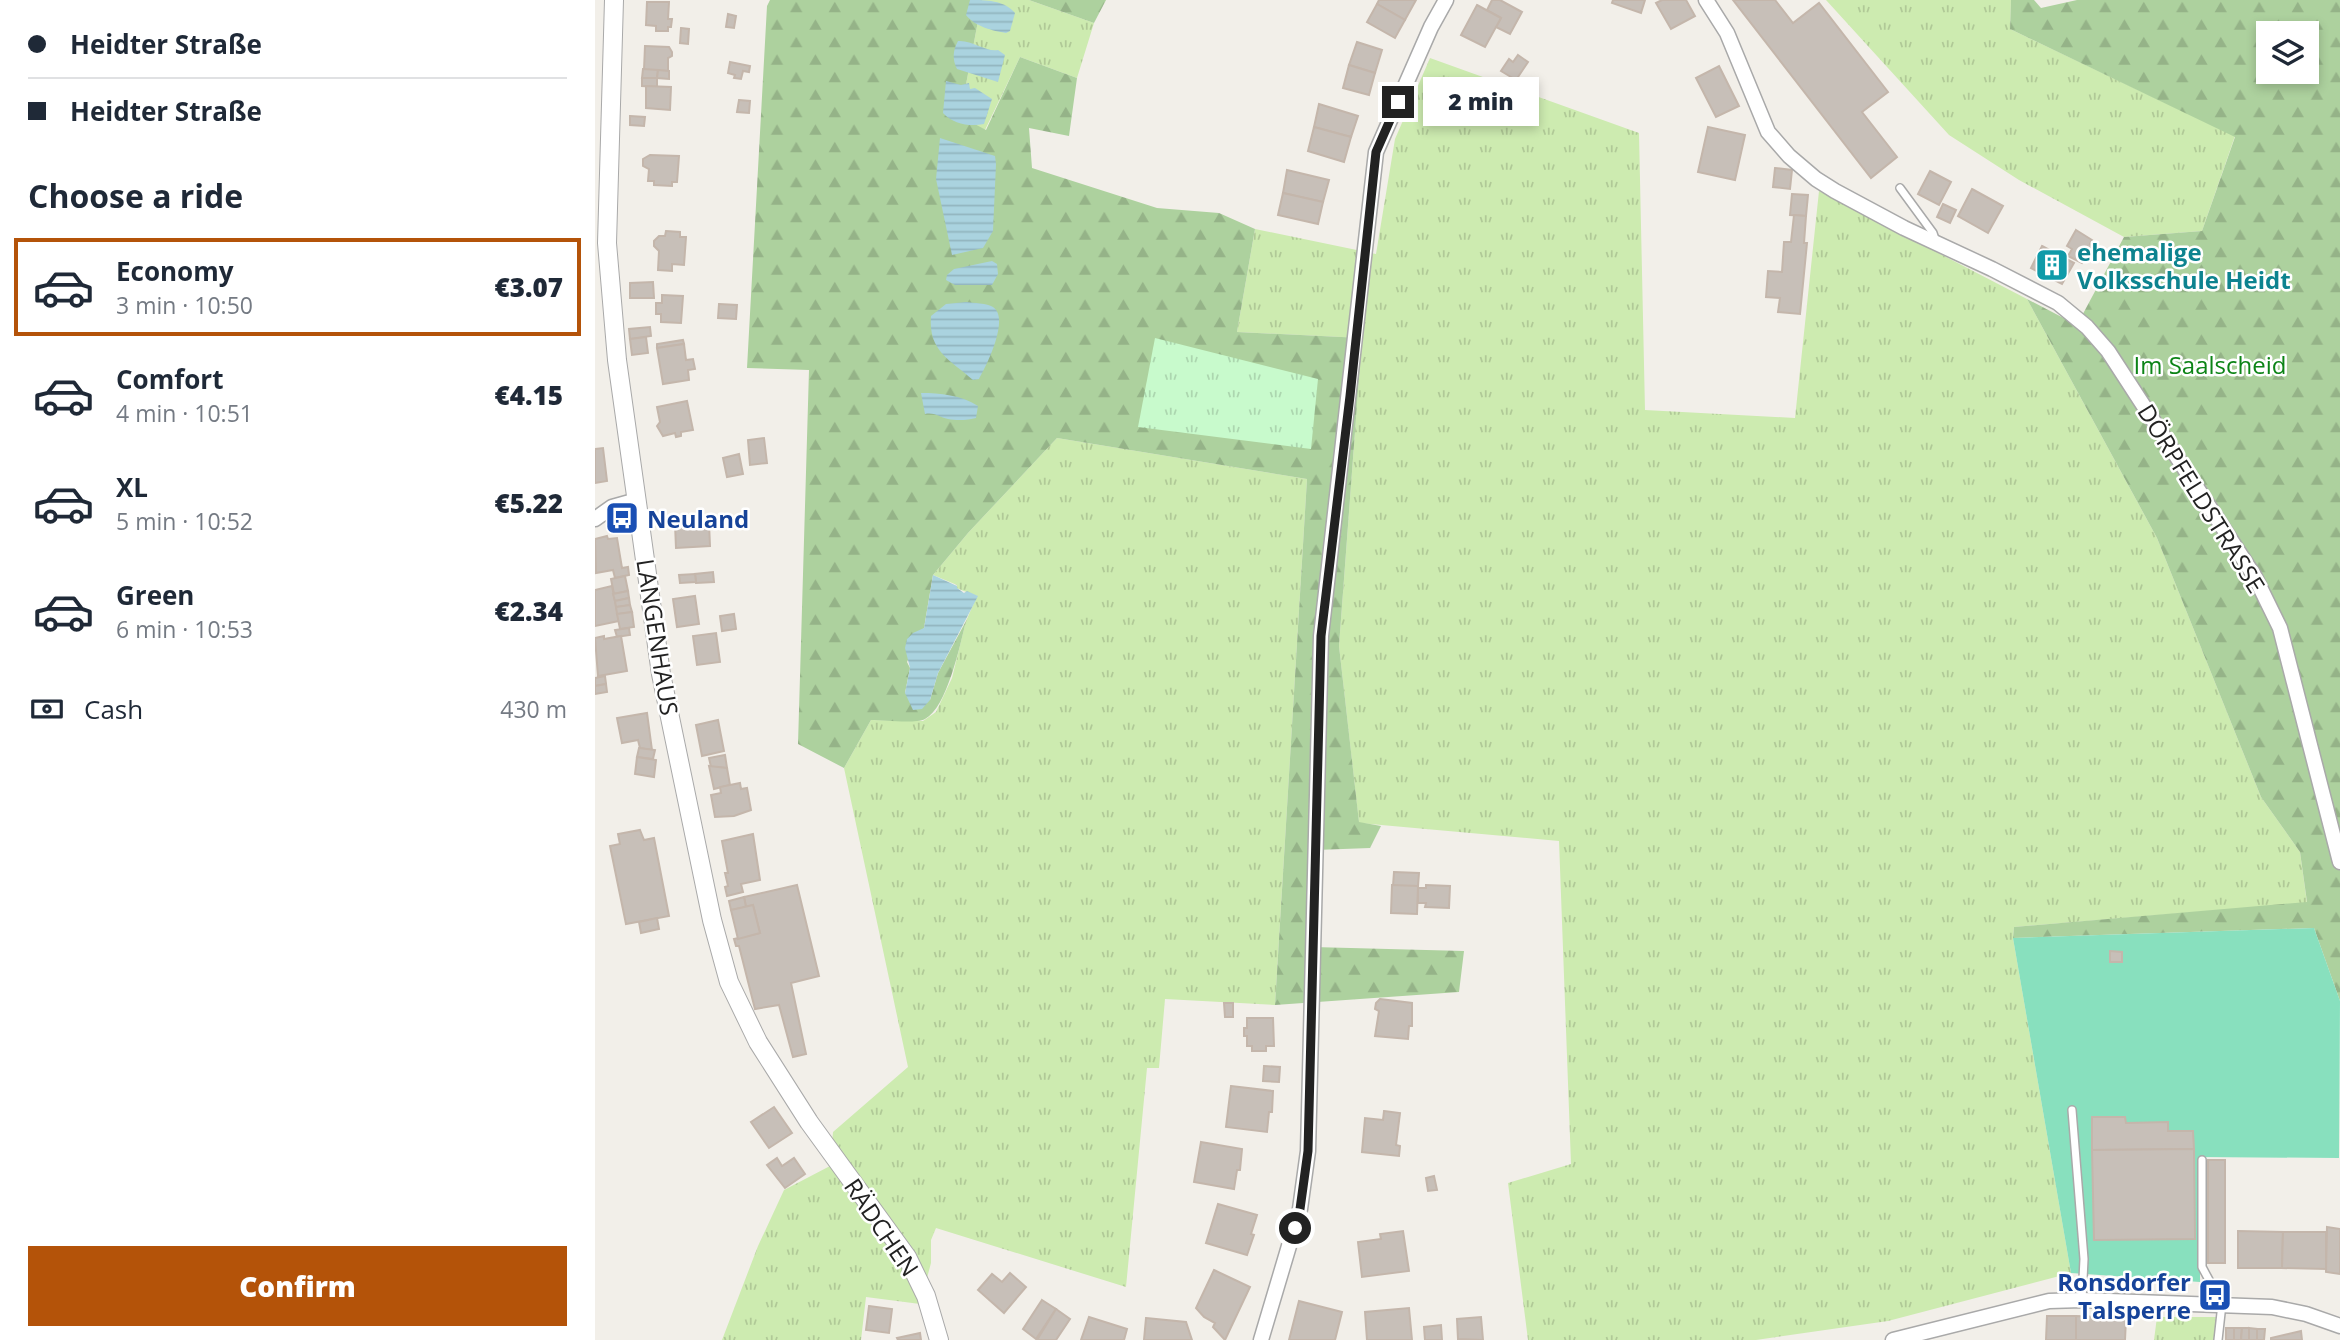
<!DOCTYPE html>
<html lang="en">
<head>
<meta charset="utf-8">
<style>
  :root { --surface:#fff; --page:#f2f2f3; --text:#1f2937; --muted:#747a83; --line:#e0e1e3; --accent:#b45309 }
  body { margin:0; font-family:"Open Sans",sans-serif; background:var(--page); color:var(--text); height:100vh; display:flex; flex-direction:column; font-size:26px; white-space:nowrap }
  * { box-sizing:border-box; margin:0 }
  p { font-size:23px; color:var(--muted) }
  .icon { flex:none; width:38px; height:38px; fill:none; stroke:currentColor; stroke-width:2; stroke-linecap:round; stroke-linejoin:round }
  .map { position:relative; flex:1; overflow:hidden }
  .details { display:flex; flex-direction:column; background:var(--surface); width:595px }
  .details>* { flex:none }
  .top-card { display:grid; align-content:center; height:154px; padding:0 28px; background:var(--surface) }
  .buttons { position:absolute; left:1661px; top:21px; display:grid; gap:14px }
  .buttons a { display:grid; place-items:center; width:63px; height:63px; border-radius:0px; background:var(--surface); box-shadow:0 4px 10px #0003; font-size:35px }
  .end { position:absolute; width:32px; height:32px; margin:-16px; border:9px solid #222; background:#fff; box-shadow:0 0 0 4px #fff }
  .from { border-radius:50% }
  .bubble { position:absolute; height:49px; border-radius:0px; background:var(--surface); box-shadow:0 4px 10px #0003; font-size:23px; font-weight:800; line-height:49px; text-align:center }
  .top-card b { display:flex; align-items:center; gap:24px; height:66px; font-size:26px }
  .top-card b+b { border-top:2px solid var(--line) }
  .top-card i { width:18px; height:18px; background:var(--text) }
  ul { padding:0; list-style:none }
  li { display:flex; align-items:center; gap:21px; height:98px; margin:0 14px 10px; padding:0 14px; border:4px solid transparent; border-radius:0px }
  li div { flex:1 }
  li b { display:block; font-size:26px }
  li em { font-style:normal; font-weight:800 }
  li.current { border-color:var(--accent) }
  li>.icon { width:63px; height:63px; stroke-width:1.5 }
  h2 { padding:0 28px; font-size:32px; line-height:84px }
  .pay { display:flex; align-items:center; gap:18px; height:77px; padding:0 28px; font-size:26px }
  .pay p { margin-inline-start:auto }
  .action { display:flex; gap:14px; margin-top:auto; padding:14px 28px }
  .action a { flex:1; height:80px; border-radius:0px; background:var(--accent); color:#fff; font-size:28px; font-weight:800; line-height:80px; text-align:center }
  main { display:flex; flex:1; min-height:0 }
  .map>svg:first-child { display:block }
  .grass { fill:url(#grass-tufts) }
  .forest { fill:url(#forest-firs); fill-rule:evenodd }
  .park { fill:url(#park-tufts) }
  .pitch { fill:#88e0be }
  .water { fill:url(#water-rules) }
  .building { fill:#c7bfb8; stroke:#c4b6ab; stroke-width:2 }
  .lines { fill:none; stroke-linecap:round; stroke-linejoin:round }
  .service-casing { stroke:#a9a9a9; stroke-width:10 }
  .minor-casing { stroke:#a9a9a9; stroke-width:17 }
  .tertiary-casing { stroke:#a9a9a9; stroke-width:20 }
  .service { stroke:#fff; stroke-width:7 }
  .minor { stroke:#fff; stroke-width:14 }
  .tertiary { stroke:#fff; stroke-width:18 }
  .route { stroke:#222; stroke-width:9 }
  .labels { text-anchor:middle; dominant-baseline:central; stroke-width:5; stroke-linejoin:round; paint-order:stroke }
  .culture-label { font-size:24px; font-weight:bold; fill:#0d838f; stroke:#fff; text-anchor:start }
  .park-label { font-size:24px; fill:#0c8416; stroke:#fff }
  .street-label { font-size:24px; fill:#222; stroke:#fff }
  .transit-label { font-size:24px; font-weight:bold; fill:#164399; stroke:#fff; text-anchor:start }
</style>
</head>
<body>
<main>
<section class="details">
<div class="top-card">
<b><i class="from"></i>Heidter Straße</b>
<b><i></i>Heidter Straße</b>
</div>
<h2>Choose a ride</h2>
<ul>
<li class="current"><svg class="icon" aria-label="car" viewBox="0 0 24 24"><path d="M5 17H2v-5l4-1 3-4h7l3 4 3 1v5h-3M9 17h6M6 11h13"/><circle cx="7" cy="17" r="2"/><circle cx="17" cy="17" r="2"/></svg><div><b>Economy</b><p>3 min · 10:50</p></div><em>€3.07</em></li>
<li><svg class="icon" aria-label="car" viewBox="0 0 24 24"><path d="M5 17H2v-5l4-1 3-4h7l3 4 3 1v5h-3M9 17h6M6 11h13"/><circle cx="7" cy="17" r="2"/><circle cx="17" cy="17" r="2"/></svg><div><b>Comfort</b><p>4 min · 10:51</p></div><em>€4.15</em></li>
<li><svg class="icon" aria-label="car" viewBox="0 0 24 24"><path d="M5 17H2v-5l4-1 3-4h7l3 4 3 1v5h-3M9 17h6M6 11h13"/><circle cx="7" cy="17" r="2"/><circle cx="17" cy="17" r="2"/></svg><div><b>XL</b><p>5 min · 10:52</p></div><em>€5.22</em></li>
<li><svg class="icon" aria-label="car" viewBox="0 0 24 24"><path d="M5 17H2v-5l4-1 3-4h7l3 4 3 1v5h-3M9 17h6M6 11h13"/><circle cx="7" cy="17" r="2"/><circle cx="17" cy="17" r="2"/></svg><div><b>Green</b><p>6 min · 10:53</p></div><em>€2.34</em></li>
</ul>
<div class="pay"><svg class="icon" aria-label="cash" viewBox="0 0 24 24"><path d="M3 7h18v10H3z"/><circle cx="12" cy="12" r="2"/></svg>Cash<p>430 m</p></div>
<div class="action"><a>Confirm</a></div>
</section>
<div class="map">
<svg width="1745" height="1340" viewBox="0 0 1745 1340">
  <defs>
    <pattern id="grass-tufts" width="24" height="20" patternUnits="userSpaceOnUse" patternTransform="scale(1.75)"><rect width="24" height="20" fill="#cdebb0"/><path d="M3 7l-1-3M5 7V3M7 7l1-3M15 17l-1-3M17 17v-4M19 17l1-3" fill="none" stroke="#b0c997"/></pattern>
    <pattern id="forest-firs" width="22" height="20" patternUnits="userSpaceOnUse" patternTransform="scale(1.75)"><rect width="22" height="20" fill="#add19e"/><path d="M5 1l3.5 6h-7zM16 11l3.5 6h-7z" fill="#95b388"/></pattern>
    <pattern id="park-tufts" width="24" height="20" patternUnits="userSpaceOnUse" patternTransform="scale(1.75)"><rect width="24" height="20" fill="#c8facc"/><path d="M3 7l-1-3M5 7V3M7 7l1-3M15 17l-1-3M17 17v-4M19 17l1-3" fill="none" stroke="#acd6af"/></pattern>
    <pattern id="water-rules" width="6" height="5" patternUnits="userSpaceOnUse" patternTransform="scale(1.75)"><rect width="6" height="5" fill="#aad3df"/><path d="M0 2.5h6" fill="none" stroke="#92b5bf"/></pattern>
  </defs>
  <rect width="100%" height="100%" fill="#f2efe9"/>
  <g class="grass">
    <polygon points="387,0 434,0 499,23 482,78 425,57 390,130 365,116"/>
    <polygon points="1231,0 1416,0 1415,29 1640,136 1607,231 1529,237 1424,180 1354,135"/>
    <polygon points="835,58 1044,133 1050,410 1200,418 1224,191 1432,299 1562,538 1666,797 1705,852 1712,903 1419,927 1418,938 1476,1273 1293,1321 1161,1340 933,1340 913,1183 976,1164 964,841 764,823 744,646 767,338 642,332 660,229 781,254 800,139"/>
    <polygon points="462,438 712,479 680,1005 570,999 564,1068 552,1068 531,1287 341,1228 336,1240 336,1263 325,1304 271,1297 266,1340 127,1340 163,1246 189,1190 235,1166 238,1132 313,1067 249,768 276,720 328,721 341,712 357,678 371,621 382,596 361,588 362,585 338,575 373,533"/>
    <polygon points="1562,1317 1621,1317 1619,1340 1559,1340"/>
  </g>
  <g class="forest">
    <path d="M175,0H387L365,116L391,130L425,57L482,78L474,136L434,128L437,168L562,208L624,213L660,229L642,332L767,338L744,646L764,822L786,826L775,848L721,850L718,947L869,951L864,992L680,1005L712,479L462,438L373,533L338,575L329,628L312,662L315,668L310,693L335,700L343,673L371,621C365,645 352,708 330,719C320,724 289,720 276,720L249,768L203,744L214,370L152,368L172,6Z"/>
    <polygon points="434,0 511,0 499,23"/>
    <path d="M1416,0H1439L1446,8L1482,0H1745V1001L1719,928L1418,938L1419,927L1712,902L1705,852L1666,797L1562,538L1432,299L1482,325L1529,237L1607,231L1640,137L1415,29ZM1673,33H1712V72H1673Z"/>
  </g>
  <polygon class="park" points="560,338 723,379 716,449 543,427"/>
  <polygon class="pitch" points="1719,928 1745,1001 1744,1158 1605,1157 1605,1282 1476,1273 1418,938"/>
  <g class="water">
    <path d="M375,0C391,0 409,0 420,13L415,31L411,33C398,31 379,26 371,15Z"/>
    <path d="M363,41C378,40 390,52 403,50L410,55L403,82L362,69C357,59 358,50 363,41Z"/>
    <path d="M351,81L366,85L374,83L375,89L380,88L397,99L389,124C375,127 358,124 348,113Z"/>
    <polygon points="345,138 400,156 401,164 398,231 388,248 357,255 341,179"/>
    <polygon points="397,261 402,264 403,274 397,285 360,285 351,280 352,275 359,269"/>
    <path d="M371,302C379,303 392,303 398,307C415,318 392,365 384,379L378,380C356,360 333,352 336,316L351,304Z"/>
    <path d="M326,393C345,393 366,395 383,406L381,418C374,420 362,421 353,419C344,417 339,412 330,414Z"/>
    <polygon points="338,575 362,586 362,588 369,593 372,591 383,596 343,673 335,700 327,709 318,710 310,693 315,668 310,648 312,639 318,633 329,628"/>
  </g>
  <g class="building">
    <polygon points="784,0 821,0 810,20 782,4"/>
    <polygon points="897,0 905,0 927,12 915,34 901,27 906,18 892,10"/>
    <polygon points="1018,0 1050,0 1046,13 1017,3"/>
    <polygon points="1067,0 1091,0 1100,16 1076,29 1061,3"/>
    <polygon points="1138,0 1180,0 1198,23 1224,3 1293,92 1267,112 1302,157 1276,178"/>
    <polygon points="52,2 74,2 73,19 77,19 76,27 73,27 73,31 61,31 61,26 51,25"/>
    <polygon points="782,4 810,20 800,38 772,22"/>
    <polygon points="882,5 906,18 890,47 866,35"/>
    <polygon points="133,14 141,16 139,28 131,27"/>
    <polygon points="86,28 94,29 93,44 85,43"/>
    <polygon points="762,42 787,50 780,73 754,65"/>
    <polygon points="50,46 74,47 77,52 77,56 73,58 73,71 49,70"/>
    <polygon points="923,55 933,62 921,80 906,71 914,59 918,62"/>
    <polygon points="135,62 155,66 154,72 148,71 146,79 139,78 140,75 133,73"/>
    <polygon points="754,65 780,73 774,95 748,88"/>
    <polygon points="1124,66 1144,106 1121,117 1101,78"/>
    <polygon points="48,69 63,70 62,78 47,78"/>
    <polygon points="63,70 74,71 74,79 62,78"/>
    <polygon points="47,78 62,78 62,87 47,86"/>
    <polygon points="51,86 76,87 75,110 51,108"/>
    <polygon points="144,100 155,101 154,113 142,112"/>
    <polygon points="724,104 763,116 756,137 719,127"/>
    <polygon points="35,116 50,117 49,126 35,125"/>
    <polygon points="719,127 756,137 749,162 713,151"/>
    <polygon points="1113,127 1150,135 1140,180 1103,172"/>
    <polygon points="55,155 84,156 82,182 77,182 77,186 59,185 59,181 53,181 54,169 48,166 48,159"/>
    <polygon points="1180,168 1197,170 1195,189 1178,187"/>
    <polygon points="692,170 734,180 728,202 688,193"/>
    <polygon points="1335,171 1356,182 1344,205 1323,194"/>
    <polygon points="1377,189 1408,206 1393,233 1363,216"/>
    <polygon points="688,193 728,202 723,224 683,215"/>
    <polygon points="1197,194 1213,195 1211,216 1195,215"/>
    <polygon points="1348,204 1361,210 1355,223 1342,217"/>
    <polygon points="1199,215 1211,216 1209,243 1212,243 1205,314 1183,312 1185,298 1171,297 1173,271 1187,272 1189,242 1196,242"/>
    <polygon points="1481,230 1497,240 1495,244 1498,246 1487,263 1473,256 1477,249 1472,246"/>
    <polygon points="71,231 85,232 85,237 91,237 89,265 77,264 77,271 63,270 64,251 59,246 59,241 64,236 70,236"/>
    <polygon points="1447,246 1479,263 1467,284 1436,268"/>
    <polygon points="58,282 59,298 35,298 35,283"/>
    <polygon points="67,295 88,296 86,323 66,322 66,314 61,314 61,303 67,303"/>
    <polygon points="124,304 142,305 141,319 123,318"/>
    <polygon points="55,327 56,336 35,339 34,329"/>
    <polygon points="51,337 53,353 37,355 35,339"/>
    <polygon points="88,340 89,344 62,348 62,344"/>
    <polygon points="89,344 91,360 98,359 100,369 93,370 94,380 68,384 62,348"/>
    <polygon points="92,401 98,430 86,432 86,436 81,437 80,433 68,436 62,426 65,422 62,407"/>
    <polygon points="169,438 172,463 155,465 153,440"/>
    <polygon points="8,448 12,481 0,483 0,449"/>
    <polygon points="144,454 148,474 132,477 128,458"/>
    <polygon points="89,519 101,519 101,524 114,523 115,546 81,548 80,524 89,524"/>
    <polygon points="12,536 13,539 22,538 27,568 33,567 34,575 20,578 18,570 1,573 0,539"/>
    <polygon points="118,572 119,582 101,583 100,574"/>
    <polygon points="100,574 101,582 85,583 84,575"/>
    <polygon points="30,576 33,591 19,594 16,579"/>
    <polygon points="17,586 24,621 0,626 0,590"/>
    <polygon points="33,591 34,598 20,601 18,594"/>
    <polygon points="100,596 104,624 82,627 78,599"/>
    <polygon points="34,598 35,605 21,607 20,601"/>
    <polygon points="35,605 37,612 22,614 21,607"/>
    <polygon points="37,612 39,627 25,629 22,614"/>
    <polygon points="139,614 141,629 127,631 125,616"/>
    <polygon points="34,628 35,635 22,637 20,630"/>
    <polygon points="121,633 125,662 102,665 98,636"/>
    <polygon points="9,636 9,639 26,636 32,671 3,676 0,638"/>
    <polygon points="10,676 11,684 0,686 0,678"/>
    <polygon points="11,684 12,692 0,694 0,686"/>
    <polygon points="52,713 57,750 45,748 43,740 27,743 22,718"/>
    <polygon points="123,720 129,751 107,756 101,725"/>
    <polygon points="44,748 60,750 58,759 42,757"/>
    <polygon points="130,755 132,768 116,767 114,758"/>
    <polygon points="42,757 61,760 59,777 40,774"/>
    <polygon points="114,766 132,768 135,785 119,789"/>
    <polygon points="145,783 146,789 152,788 156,810 139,816 120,817 116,795 126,793 125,787"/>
    <polygon points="45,830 49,840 59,838 74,916 31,924 15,846 25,844 23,834"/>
    <polygon points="158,834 165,880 146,884 148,892 132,896 130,887 133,886 130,873 133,873 127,841"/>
    <polygon points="799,872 824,873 823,886 798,886"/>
    <polygon points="202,885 224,976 196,983 211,1054 198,1057 184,1005 160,1009 144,946 141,946 139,939 165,933 158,905 151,907 149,897"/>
    <polygon points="797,885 823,886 822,914 796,913"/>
    <polygon points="831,885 855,886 854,908 830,907 831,903 823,903 823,888 831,888"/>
    <polygon points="149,897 151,907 136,910 134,901"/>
    <polygon points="158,905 165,933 143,939 136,910"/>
    <polygon points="62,918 64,929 46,933 44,922"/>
    <polygon points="1515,951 1527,952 1527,962 1515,962"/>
    <polygon points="785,999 817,1003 817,1026 814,1026 813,1039 780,1036 784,1011 780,1009 781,1003"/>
    <polygon points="629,1003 638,1003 638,1017 630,1017"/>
    <polygon points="652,1018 678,1018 679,1046 671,1046 671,1051 657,1051 657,1046 652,1046 652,1036 649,1036 649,1028 652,1028"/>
    <polygon points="669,1066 685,1067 684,1082 668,1081"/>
    <polygon points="636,1086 678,1091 677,1112 674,1112 672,1132 631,1127"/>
    <polygon points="179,1107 197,1133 174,1148 156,1122"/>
    <polygon points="789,1111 805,1113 801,1145 805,1146 804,1156 767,1152 770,1118 788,1120"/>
    <polygon points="1497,1117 1530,1117 1531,1123 1573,1122 1573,1131 1598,1131 1599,1149 1497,1150"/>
    <polygon points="606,1142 647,1149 645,1170 642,1170 639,1189 599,1182"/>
    <polygon points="1599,1149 1600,1239 1499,1240 1497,1150"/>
    <polygon points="182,1158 187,1166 199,1158 210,1174 190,1188 172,1165"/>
    <rect x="1613" y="1160" width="17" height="103"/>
    <polygon points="839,1176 842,1190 833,1191 831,1178"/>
    <polygon points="623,1204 662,1215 656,1234 659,1235 652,1255 611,1243"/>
    <polygon points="1732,1227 1745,1229 1745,1274 1731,1272"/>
    <polygon points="808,1231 814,1271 767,1277 763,1242 786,1239 785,1234"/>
    <polygon points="1643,1231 1688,1232 1687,1268 1643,1268"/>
    <polygon points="1688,1232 1731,1232 1731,1269 1687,1268"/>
    <polygon points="619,1270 655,1287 630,1340 618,1327 620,1323 609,1317 601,1308"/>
    <polygon points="415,1273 431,1287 409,1313 383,1290 397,1274 407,1282"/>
    <polygon points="447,1300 461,1309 441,1339 428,1329"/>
    <polygon points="704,1301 747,1312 740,1340 694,1340"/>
    <polygon points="274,1306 297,1309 294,1333 271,1330"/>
    <polygon points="814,1308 817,1340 772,1340 770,1312"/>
    <polygon points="461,1309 475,1319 461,1340 442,1340"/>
    <polygon points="1452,1316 1481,1316 1481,1340 1451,1340"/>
    <polygon points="1481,1316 1531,1318 1530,1340 1481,1340"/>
    <polygon points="494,1317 532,1329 529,1340 486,1340"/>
    <polygon points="886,1317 888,1340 863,1339 862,1319"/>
    <polygon points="551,1318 591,1322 597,1340 549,1340"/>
    <polygon points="846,1325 847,1340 830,1340 829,1327"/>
    <rect x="1631" y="1328" width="8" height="12"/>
    <polygon points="1639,1328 1647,1328 1646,1340 1639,1340"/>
    <polygon points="1647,1328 1654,1328 1654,1340 1646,1340"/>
    <polygon points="1654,1328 1662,1329 1662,1340 1654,1340"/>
    <polygon points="1662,1329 1670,1329 1669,1340 1662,1340"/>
    <polygon points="1706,1331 1707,1340 1676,1340 1676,1338"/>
    <polygon points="325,1333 326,1340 303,1340 302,1338"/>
  </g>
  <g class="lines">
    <defs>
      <g id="service">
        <polyline points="1305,188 1338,233 1341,242"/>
        <polyline points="1477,1110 1489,1259 1487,1300"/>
        <polyline points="1607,1160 1607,1267 1627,1304 1623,1340"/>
      </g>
      <g id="minor">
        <polyline points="1111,0 1132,33 1173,132 1194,156 1221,179 1240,191 1309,228 1397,269 1463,303 1492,327 1513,351 1660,577 1685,628 1745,862"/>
        <polyline points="0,519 17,507 42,500"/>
        <polyline points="666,1340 705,1209 713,1151 726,636 781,152 836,27 851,0"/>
        <polyline points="1298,1340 1454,1301 1487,1300 1677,1307 1711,1314 1745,1326"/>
      </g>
      <polyline id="tertiary" points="19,0 12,243 22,360 66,674 117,920 134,982 163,1042 214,1122 312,1257 331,1296 344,1340"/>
    </defs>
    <use href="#service" class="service-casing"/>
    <use href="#minor" class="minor-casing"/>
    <use href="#tertiary" class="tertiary-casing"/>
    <use href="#service" class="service"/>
    <use href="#minor" class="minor"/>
    <use href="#tertiary" class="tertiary"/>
  </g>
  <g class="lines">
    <polyline class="route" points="700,1228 705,1209 713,1151 726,636 755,396 781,152 803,102"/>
  </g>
  <defs>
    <symbol id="building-square" viewBox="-11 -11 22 22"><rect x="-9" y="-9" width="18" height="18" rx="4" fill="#0f9aa8" stroke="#fff"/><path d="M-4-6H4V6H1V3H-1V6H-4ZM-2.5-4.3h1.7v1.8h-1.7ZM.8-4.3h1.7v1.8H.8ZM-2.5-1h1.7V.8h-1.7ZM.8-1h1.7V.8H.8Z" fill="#fff"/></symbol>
    <symbol id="bus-square" viewBox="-11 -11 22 22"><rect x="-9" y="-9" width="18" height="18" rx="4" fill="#1a4fb4" stroke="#fff"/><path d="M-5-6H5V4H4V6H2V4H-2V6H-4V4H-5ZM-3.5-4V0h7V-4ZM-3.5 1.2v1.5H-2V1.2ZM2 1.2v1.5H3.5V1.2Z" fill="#fff"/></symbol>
  </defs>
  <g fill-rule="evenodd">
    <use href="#building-square" x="1438" y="246" width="38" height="38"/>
    <use href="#bus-square" x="8" y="499" width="38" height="38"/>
    <use href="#bus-square" x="1601" y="1276" width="38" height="38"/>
  </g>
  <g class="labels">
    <g class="culture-label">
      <text x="1482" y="251">ehemalige<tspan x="1482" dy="28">Volksschule Heidt</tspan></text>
    </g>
    <g class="park-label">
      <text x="1615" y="364">Im Saalscheid</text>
    </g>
    <g class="street-label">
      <text transform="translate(1607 498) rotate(58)">DÖRPFELDSTRASSE</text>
      <text transform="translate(63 637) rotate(81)">LANGENHAUS</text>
      <text transform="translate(287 1227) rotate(56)">RÄDCHEN</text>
    </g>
    <g class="transit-label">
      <text x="52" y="518">Neuland</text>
      <text x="1596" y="1281" text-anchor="end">Ronsdorfer<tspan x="1596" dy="28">Talsperre</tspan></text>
    </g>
  </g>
</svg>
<div class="buttons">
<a><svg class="icon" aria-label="layers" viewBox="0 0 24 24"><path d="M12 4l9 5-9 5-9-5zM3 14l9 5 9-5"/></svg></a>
</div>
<i class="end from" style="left:700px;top:1228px"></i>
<i class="end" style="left:803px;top:102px"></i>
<div class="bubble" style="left:828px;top:77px;width:116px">2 min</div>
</div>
</main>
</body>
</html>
